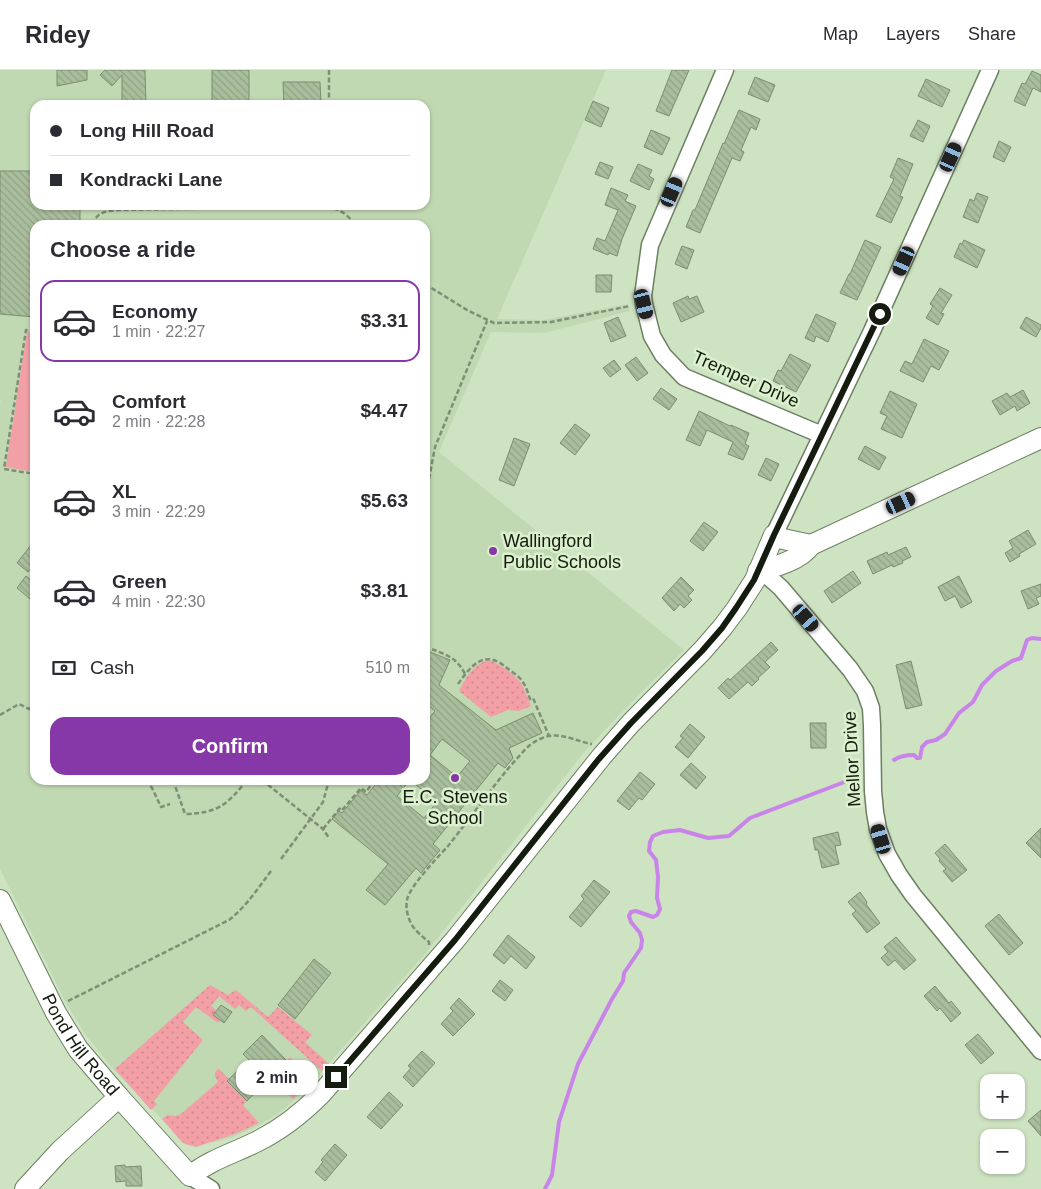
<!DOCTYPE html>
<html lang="en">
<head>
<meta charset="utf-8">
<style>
  :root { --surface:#fff; --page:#f7f7f7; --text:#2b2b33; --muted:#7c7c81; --line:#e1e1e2; --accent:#8637a8 }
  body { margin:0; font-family:Helvetica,sans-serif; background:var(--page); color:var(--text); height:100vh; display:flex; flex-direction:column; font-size:19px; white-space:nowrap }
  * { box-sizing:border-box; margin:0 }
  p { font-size:16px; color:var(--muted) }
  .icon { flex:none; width:28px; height:28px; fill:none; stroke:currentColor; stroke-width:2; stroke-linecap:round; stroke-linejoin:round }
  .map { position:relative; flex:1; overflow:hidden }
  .details { position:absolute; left:30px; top:150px; width:400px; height:565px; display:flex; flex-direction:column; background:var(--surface); border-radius:15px; box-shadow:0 1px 4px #0004 }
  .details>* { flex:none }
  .guide { position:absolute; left:30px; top:30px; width:400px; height:110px; border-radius:15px; box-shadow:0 1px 4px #0004; display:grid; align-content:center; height:110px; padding:0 20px; background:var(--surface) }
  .controls { position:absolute; left:980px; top:1004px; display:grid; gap:10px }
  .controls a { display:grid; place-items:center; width:45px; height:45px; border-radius:10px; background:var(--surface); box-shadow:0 1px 4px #0004; font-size:25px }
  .end { position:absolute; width:22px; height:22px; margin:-11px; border:6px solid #141b0f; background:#fff; box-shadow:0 0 0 2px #fff }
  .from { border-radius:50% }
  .bubble { position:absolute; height:35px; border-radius:15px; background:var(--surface); box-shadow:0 1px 4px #0004; font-size:16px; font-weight:600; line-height:35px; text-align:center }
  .car { position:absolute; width:15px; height:30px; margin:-15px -8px; border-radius:6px; box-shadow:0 0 4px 1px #0007; background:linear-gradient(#222 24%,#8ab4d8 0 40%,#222 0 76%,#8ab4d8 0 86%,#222 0) }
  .guide b { display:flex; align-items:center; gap:18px; height:48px; font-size:19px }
  .guide b+b { border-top:1px solid var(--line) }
  .guide i { width:12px; height:12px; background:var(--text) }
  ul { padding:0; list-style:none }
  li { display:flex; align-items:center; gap:15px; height:82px; margin:0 10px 8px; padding:0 10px; border:2px solid transparent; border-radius:15px }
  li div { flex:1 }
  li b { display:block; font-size:19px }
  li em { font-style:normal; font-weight:600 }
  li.current { border-color:var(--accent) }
  li>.icon { width:45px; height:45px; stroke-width:1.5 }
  h2 { padding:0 20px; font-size:22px; line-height:60px }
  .pay { display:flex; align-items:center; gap:12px; height:55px; padding:0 20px; font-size:19px }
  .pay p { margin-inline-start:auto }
  .button { display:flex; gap:10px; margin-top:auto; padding:10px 20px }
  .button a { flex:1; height:58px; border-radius:15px; background:var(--accent); color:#fff; font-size:20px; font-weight:600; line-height:58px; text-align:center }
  header { display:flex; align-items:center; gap:30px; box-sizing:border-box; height:70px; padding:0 25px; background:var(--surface); border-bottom:1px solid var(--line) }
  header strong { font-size:24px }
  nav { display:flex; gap:28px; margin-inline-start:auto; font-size:18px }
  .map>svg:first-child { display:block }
  .built { fill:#c0d9b2; fill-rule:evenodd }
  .grass { fill:url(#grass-dots) }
  .garden { fill:#f29fa6 }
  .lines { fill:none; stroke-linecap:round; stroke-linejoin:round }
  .stream { stroke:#c984ea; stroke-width:4 }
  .building { fill:url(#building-back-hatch); stroke:#7b8e6f; fill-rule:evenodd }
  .minor-casing { stroke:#6c8061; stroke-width:19 }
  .major-casing { stroke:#6c8061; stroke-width:22 }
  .path { stroke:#7f8e76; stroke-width:2.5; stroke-dasharray:5 2.5; stroke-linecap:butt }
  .minor { stroke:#fff; stroke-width:16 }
  .major { stroke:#fff; stroke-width:20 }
  .route { stroke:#141b0f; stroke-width:6 }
  .poi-dot { fill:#8637a8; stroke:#dbf1ce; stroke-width:2 }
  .labels { text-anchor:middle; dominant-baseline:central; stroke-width:5; stroke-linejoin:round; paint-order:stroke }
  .street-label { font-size:18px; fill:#141b0f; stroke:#dbf1ce }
  .poi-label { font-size:18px; fill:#141b0f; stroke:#dbf1ce; text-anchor:start }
</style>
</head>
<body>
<header>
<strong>Ridey</strong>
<nav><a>Map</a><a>Layers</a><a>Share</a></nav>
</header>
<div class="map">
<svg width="1041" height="1119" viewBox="0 0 1041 1119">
  <defs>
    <pattern id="grass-dots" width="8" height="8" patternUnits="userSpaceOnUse" patternTransform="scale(1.25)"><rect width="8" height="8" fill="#f29fa6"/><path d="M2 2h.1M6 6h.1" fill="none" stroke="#cf888e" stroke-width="1.8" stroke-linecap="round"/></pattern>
    <pattern id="building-back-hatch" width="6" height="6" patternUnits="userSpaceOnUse" patternTransform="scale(1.25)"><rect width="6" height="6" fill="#a9be9d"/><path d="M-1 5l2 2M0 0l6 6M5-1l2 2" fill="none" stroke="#91a386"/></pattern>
  </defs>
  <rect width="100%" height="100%" fill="#cee3c2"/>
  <path class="built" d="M0,0H606L497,249L543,250L628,234L630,241L544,263L491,262L439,382L684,580L628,636L585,681L425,884L305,1021L282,1041L256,1057L228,1069L213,1072L196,1075L185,1073L112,998L85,964L65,931L0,799V333L1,332L0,330ZM35,35H425V135H35ZM35,155H425V710H35Z"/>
  <g class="grass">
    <path d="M488,590C498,592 515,605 521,613C525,620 528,629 531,636L519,641L508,640L491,647L459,621C466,607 473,595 488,590Z"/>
    <polygon points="210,915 228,925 236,920 268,947 278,937 312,965 305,972 329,994 322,1001 252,938 249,938 246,941 239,935 235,939 219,926 211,936 217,941 220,950 218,953 196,937 183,952 203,970 154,1031 157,1034 151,1040 115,999"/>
    <polygon points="290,987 313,1010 293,1029 276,1013 282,1010 283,1006 278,1000"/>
    <path d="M218,999L220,1000L229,1009L227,1012L247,1031L243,1035L259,1053L235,1064L196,1077L185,1074L181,1071L162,1049L168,1045L176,1046L181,1044L218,1012C215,1007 213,1003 218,999Z"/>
  </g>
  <polygon class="garden" points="27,262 35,263 35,402 6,397"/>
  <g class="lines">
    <g class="stream">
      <path d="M894,690C900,686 906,685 914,685L917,688H920L922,677L927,672L936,670L945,664L959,643L973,632L982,615L996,601L1012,591L1021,588L1027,570L1032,568L1041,569"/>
      <polyline points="545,1119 552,1105 559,1052 578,994 612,929 623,911 624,903 641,878 642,870 640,863 631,852 629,846 631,842 636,841 653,847 657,845 660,839 657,828 658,807 656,790 649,781 650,772 653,766 663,762 680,760 708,768 729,766 750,748 847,711"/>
    </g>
  </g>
  <g class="building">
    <polygon points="57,0 87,0 87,10 57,16"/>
    <polygon points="105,0 145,0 146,35 122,35 122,5 112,16 100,5"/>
    <rect x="212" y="0" width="37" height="35"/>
    <polygon points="672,0 689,0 669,46 656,41"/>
    <polygon points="1032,1 1041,5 1041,22 1033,18 1025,36 1014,31 1022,13 1025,14"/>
    <polygon points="755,7 775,15 768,32 748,24"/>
    <polygon points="926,9 950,20 942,37 918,26"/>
    <polygon points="283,12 320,12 321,35 284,35"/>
    <polygon points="593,31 609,38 601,57 585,50"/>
    <polygon points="739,40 760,49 756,60 751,57 741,80 744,82 740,91 732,88 700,163 686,157 693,140 695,140 723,73 724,74"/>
    <polygon points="918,50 930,56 923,72 910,66"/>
    <polygon points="651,60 670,68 662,85 644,77"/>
    <polygon points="999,71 1011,77 1004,92 993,87"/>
    <polygon points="898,88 913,94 900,126 903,127 891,153 876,146 894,109 890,107"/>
    <polygon points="600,92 613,97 608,109 595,104"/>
    <polygon points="638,94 652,100 649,106 654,109 649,120 630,111"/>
    <polygon points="0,101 35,101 35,135 80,135 80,155 35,155 35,247 0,244"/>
    <polygon points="611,118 628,125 625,131 636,136 622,169 617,186 609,183 608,185 593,179 597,168 605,171 618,140 605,135"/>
    <polygon points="977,123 988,127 978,153 963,147 970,129 974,131"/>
    <polygon points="865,170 881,177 857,230 840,223 849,204 850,204"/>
    <polygon points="964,170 985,180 977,198 954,187 960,173 962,174"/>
    <polygon points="682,176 694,180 687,199 675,194"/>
    <polygon points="596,205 612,205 611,222 596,222"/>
    <polygon points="940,218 952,225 941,243 944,244 938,255 926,248 933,236 930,234"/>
    <polygon points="688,226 689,229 697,226 704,242 681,252 673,233"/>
    <polygon points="816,244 836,253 828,272 816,266 814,272 805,268"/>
    <polygon points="618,247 626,266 611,272 604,253"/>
    <polygon points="1026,247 1041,255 1041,258 1036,267 1020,258"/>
    <polygon points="924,269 949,281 939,300 931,296 923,312 900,301 905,291 912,294"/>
    <polygon points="790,284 811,295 796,322 773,311 778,300 781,301"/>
    <polygon points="636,287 648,303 637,311 625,295"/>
    <polygon points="614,290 621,299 610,307 603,298"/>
    <polygon points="661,318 677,329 669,340 653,329"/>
    <polygon points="1023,320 1030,333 1017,341 1015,336 1000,345 992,331 1007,323 1010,327"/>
    <polygon points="890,321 917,334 902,368 881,359 887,346 880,343"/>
    <polygon points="699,341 730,356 731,355 749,363 745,374 749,376 743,390 728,384 733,372 707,360 700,376 686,370"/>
    <polygon points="575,354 590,365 575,385 560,373"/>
    <polygon points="514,368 530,374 514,416 499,410"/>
    <polygon points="865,376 886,387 879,400 858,389"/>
    <polygon points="766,388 779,394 771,411 758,405"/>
    <polygon points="704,452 718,462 703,481 690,471"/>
    <polygon points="1028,460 1036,474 1019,484 1020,486 1010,492 1005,483 1013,478 1009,471"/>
    <polygon points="35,470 35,493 28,502 17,493"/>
    <polygon points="906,477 911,487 902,491 903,493 893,497 892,495 873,504 867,491 887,482 888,485"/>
    <polygon points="853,501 861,513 832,533 824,521"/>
    <polygon points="26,506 35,514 35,533 17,518"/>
    <polygon points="959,506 972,532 961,538 955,526 945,531 938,517"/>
    <polygon points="681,507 694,520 688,526 692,530 684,538 680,534 674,541 662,528"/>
    <polygon points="1041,514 1041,526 1036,528 1039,534 1028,539 1021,521"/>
    <polygon points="771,572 778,580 765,592 770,597 758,608 759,609 752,616 748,612 729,629 718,618 728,608 730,610"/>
    <path d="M425,580L450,590L439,615L496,660L533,643L542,663L509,678L513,688L505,698L498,693L433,774L440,780L421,803L416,798L385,835L366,820L388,794L332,749L339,741L342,743L361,720L367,725L379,710H410L397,726L424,748L437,732L410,710H425V653L435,641L425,633ZM442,669L470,691L457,707L430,685Z"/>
    <polygon points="911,591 922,635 906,639 896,595"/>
    <polygon points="810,653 826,653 826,678 811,678"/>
    <polygon points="690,654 705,667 688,688 675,677 683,668 680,666"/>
    <polygon points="691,693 706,707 696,719 680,705"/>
    <polygon points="640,702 655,714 642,730 639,728 629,740 617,731"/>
    <polygon points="1041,758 1041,788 1026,773"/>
    <polygon points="838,762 841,775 835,776 839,794 822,798 818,780 815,780 813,768"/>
    <polygon points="945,774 967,800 952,812 943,801 946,799 939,791 940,789 935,783"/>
    <polygon points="594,810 610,822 581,857 569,847 584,829 581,826"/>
    <polygon points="860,822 867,832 866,834 880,853 867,863 852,844 856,841 848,832"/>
    <polygon points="999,844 1023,873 1009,885 985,856"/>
    <polygon points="508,865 535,887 526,899 511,886 504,894 493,885"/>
    <polygon points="896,867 916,890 904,900 895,890 888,896 881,888 888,882 884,877"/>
    <polygon points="314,889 331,903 295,949 278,935"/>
    <polygon points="500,910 513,920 505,931 492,921"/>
    <polygon points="935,916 949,933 951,931 961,943 951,952 940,938 937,941 924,926"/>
    <polygon points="459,928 475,944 453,966 441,954 453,941 450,938"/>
    <polygon points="221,935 232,942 224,953 213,945"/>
    <polygon points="978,964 994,983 981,994 965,975"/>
    <polygon points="262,965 286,990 247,1031 227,1011 249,990 243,984"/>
    <polygon points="422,981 435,993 413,1017 403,1007 411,998 408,996"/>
    <polygon points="389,1022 403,1035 381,1059 367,1047"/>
    <polygon points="1041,1040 1041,1066 1028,1051"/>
    <polygon points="335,1074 347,1085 325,1111 315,1102 323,1092 321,1090"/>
    <polygon points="125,1095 125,1097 141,1096 142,1116 126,1116 126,1111 116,1112 115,1096"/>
  </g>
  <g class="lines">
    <defs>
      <g id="minor">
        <polyline points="725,0 650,175 643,226 644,234 652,266 663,285 684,307 822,365"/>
        <polyline points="774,465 872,261 990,0"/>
        <polyline points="758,501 771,509 781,518 850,599 865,621 871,638 872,655 873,721 875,742 878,759 887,784 899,805 913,825 1041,981"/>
        <polyline points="190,1106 211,1119"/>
      </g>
      <g id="major">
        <path d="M758,501C775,497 801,490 811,475L1041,368"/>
        <path id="s1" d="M0,830L56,943L78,979L119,1027L190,1106C210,1090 234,1083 256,1072C281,1060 301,1044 321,1024L455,870L602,686L631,653L702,581L722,558L737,538L755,510L774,465L783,469L811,475"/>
        <polyline points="25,1119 60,1081 119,1027"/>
      </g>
    </defs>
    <use href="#minor" class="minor-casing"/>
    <use href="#major" class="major-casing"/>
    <g class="path">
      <polyline points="329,0 329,35"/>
      <path d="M93,155C96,142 106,141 118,140L319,137C337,137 344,141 356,155"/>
      <polyline points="425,214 467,240 494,253 551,252 630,236"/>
      <polyline points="35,262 26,260 4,399 35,404"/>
      <polyline points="425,431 435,377 487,251"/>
      <path d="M425,576C443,585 455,584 465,604"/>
      <path d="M458,614C472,594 485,579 507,598C512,602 519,606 522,611C526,616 528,623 530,629L533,628L549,666"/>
      <polyline points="0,645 19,634 29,639 35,634"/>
      <polyline points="146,710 152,718 161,737 170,734"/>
      <path d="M173,710L185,744C218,743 227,735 247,710"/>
      <polyline points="262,710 323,759 329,768"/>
      <polyline points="323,759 341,737 343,739 361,718 366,722 375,710"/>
      <polyline points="281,789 323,732 329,710"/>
      <path d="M429,875V872C424,868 419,864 415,859C409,853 405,839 407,830C409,817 438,787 448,776C473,745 495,712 522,683C527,677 533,672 540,669C559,660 574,671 592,674"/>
      <path d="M68,931L229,850C246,837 258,818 271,801"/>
    </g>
    <use href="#minor" class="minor"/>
    <use href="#major" class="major"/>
  </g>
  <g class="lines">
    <polyline class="route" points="336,1007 455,870 598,690 631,653 702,581 722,558 736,538 754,510 774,465 880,244"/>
  </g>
  <g class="poi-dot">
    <circle cx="493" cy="481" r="5"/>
    <circle cx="455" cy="708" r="5"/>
  </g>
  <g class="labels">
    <g class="street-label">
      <text transform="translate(746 309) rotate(24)">Tremper Drive</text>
      <text transform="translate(852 689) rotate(-93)">Mellor Drive</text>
      <text stroke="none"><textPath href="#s1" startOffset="166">Pond Hill Road</textPath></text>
    </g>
    <g class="poi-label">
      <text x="503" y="471">Wallingford<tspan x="503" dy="21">Public Schools</tspan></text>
      <text x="455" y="727" text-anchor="middle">E.C. Stevens<tspan x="455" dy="21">School</tspan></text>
    </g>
  </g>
</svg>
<div class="controls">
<a>+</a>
<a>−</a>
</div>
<i class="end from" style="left:880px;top:244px"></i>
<i class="end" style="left:336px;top:1007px"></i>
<div class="bubble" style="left:236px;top:990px;width:82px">2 min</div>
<i class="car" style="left:951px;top:87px;rotate:24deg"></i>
<i class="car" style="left:672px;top:122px;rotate:23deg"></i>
<i class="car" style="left:904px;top:191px;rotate:204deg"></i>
<i class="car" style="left:644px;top:234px;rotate:166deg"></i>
<i class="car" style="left:901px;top:433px;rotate:65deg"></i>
<i class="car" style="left:806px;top:548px;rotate:139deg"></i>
<i class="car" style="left:881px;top:769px;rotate:343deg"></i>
<div class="guide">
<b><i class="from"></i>Long Hill Road</b>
<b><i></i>Kondracki Lane</b>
</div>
<section class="details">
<h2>Choose a ride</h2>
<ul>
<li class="current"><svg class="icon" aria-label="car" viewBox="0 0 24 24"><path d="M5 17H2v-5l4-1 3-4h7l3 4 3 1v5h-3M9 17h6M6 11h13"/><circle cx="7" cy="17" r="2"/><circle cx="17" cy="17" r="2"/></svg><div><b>Economy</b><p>1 min · 22:27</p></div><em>$3.31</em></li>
<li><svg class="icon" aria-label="car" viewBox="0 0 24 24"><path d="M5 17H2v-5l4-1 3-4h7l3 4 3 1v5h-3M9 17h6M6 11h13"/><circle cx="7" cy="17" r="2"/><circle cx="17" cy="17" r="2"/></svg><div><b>Comfort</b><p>2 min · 22:28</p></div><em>$4.47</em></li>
<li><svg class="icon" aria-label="car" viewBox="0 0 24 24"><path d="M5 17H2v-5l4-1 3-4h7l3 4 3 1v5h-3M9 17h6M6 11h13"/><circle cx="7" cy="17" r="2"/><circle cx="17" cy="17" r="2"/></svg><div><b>XL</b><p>3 min · 22:29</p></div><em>$5.63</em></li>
<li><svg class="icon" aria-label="car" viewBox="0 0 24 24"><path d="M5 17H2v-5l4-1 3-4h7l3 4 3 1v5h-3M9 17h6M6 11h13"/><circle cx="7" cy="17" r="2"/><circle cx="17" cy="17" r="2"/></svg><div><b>Green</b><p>4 min · 22:30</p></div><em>$3.81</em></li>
</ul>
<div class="pay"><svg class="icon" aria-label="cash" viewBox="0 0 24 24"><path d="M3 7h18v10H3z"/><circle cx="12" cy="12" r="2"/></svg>Cash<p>510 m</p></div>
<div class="button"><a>Confirm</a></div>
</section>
</div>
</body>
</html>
